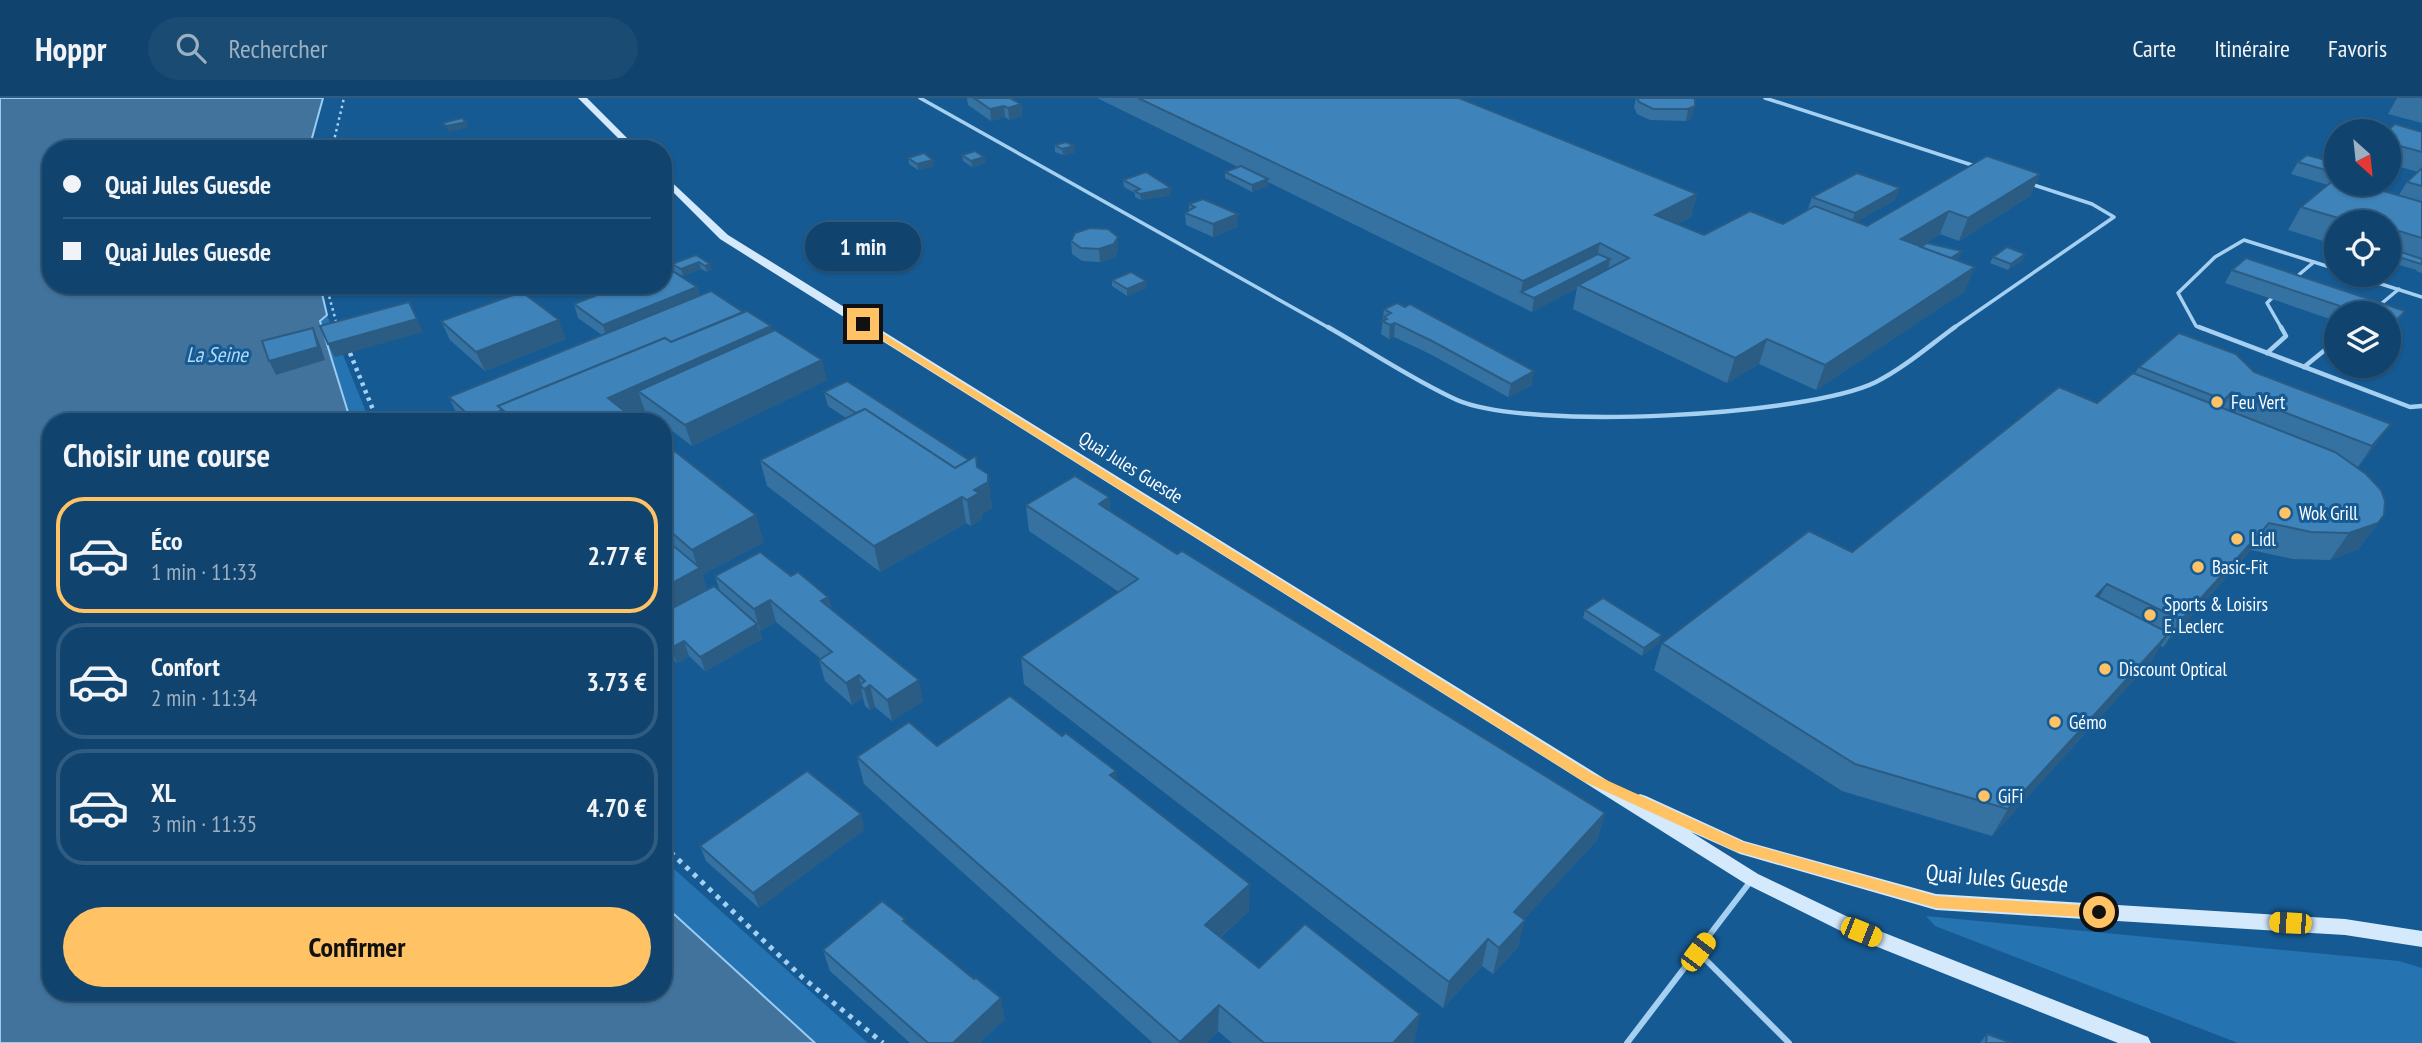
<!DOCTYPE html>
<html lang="fr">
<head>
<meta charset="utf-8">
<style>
  :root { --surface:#10446e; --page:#194b73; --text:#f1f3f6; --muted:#9cb0c2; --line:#305c81; --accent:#ffc265 }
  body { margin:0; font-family:"PT Sans Narrow",sans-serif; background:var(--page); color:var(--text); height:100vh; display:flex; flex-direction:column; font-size:26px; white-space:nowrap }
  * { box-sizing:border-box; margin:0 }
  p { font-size:23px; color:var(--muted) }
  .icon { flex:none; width:38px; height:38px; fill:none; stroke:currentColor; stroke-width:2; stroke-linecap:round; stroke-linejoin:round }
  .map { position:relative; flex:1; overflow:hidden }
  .drawer { position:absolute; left:42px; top:315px; width:630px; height:588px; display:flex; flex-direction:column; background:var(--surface); border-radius:28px; box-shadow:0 2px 5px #0004,0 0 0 2px var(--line) }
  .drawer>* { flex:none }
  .banner { position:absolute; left:42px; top:42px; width:630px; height:154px; border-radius:28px; box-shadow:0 2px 5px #0004,0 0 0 2px var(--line); display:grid; align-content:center; height:154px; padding:0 21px; background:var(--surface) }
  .needle { width:46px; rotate:153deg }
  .buttons { position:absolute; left:2324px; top:21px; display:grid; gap:14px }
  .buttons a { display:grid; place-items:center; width:77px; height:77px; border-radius:50%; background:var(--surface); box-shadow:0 2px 5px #0004,0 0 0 2px var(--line); font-size:35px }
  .end { position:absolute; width:32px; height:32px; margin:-16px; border:9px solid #ffc265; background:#111; box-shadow:0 0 0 4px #111 }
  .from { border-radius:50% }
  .bubble { position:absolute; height:49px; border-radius:24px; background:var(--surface); box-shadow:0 2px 5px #0004,0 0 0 2px var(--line); font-size:23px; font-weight:700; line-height:49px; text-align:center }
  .car { position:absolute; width:21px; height:42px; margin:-21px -10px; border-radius:9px; box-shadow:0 0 5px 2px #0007; background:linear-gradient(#f5c518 24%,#345 0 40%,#f5c518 0 76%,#345 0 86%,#f5c518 0) }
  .banner b { display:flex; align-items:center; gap:24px; height:66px; font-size:26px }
  .banner b+b { border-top:2px solid var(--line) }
  .banner i { width:18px; height:18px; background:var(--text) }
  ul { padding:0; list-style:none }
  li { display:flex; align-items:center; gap:21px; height:116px; margin:0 14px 10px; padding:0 7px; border:4px solid var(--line); border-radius:28px }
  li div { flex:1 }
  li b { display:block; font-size:26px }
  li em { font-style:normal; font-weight:700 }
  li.selected { border-color:var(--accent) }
  li>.icon { width:63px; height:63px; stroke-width:1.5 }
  h2 { padding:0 21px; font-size:32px; line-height:84px }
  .button { display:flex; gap:14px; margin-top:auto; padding:14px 21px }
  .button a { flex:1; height:80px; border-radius:42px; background:var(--accent); color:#111; font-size:28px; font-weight:700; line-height:80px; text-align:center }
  header { display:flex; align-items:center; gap:42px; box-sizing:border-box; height:98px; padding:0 35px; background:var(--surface); border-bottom:2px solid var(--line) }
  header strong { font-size:33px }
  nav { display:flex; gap:38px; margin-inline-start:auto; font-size:24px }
  .search { width:490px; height:63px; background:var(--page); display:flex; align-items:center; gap:18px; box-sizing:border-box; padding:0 24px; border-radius:38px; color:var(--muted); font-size:26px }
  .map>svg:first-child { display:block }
  .green { fill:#2573b0 }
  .water { fill:#42739c; stroke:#98ccf4; stroke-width:2 }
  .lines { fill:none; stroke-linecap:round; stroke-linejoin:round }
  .path-far2 { stroke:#a5d0f1; stroke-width:2.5; stroke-dasharray:2.5 3.5; stroke-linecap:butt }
  .path-far1 { stroke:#a5d0f1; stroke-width:4.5; stroke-dasharray:3.5 4.5; stroke-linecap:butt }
  .path { stroke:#a5d0f1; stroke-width:5; stroke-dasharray:4.5 6; stroke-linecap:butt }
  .lane-far2 { stroke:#a5d0f1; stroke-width:3.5 }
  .lane-far1 { stroke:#a5d0f1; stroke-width:4.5 }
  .lane { stroke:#a5d0f1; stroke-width:6 }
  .secondary { fill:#d4e9fb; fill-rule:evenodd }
  .wall { fill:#3572a1 }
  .shaded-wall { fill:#2b5c83 }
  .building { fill:#3e84bb; stroke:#2b5c83; stroke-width:2 }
  .route { fill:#ffc265 }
  .poi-dot { fill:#ffc265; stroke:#165a93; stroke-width:2.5 }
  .labels { text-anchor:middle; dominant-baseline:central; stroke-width:6; stroke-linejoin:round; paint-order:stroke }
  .poi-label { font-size:19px; fill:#fff; stroke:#165a93; text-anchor:start }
  .street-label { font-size:19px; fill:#fff; stroke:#165a93 }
  .water-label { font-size:21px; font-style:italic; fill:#b1d9f8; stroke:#165a93 }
  .near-street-label { font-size:23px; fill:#fff; stroke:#165a93 }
</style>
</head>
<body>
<header>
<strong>Hoppr</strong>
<div class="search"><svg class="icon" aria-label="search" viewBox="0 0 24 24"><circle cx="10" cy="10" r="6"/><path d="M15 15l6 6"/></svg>Rechercher</div>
<nav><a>Carte</a><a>Itinéraire</a><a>Favoris</a></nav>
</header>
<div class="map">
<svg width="2422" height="945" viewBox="0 0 2422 945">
  <rect width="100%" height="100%" fill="#165a93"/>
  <g class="green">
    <polygon points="327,217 370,324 351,324 319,223"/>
    <polygon points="663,761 868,945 815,945 663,806"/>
    <polygon points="1926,818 2399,863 2422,870 2422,945 2238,945 1935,828"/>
  </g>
  <polygon class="water" points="0,0 323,0 309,51 51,51 51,187 320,187 327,217 320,223 351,324 51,324 51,894 663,894 663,806 815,945 0,945"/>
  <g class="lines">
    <g class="path-far2">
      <polyline points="332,51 344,0"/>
      <polyline points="326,187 337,227"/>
    </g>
    <polyline class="path-far1" points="350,255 378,324"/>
    <polyline class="path" points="663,747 803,880 883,945"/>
    <g class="lane-far2">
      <polyline points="920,0 1331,231"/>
      <polyline points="1765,0 1975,68"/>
      <polyline points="2353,177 2422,199"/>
      <polyline points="2295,180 2314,164"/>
      <polyline points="2274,198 2267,205 2282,231"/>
      <polyline points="2370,215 2399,191"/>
      <polyline points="1952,231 2114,119 2092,106 2028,85"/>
      <polyline points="2204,231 2196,228 2178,195 2215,159 2244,142 2336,171"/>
    </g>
    <g class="lane-far1">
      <path d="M1328,229C1370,253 1413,282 1457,302C1528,333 1807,318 1876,284C1904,270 1930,247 1955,229"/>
      <polyline points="2199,229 2410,309 2422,308"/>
      <polyline points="2267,255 2286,238 2281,229"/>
      <polyline points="2304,269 2336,243"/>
    </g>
    <g class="lane">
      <polyline points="1698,854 1789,945"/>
      <polyline points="1627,945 1750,784"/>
    </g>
    <g class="secondary">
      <polygon points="578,0 587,0 638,51 629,51"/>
      <polygon points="663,76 728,137 1634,699 1640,696 1646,698 1744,743 1936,796 2345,821 2422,833 2422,849 2345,837 1936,812 1740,756 1691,734 1758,776 1867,828 2148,939 2151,945 2118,945 1855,840 1746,786 720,141 663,84"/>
    </g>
  </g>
  <g class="wall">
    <polygon points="967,0 1010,0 1021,6 1022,18 1009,22 1005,19 991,23 968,7"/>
    <polygon points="1097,0 1459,0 1697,96 1691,119 1677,126 1704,137 1783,126 1809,111 1808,111 1812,99 1895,102 1856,124 1867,128 2040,76 2030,98 1959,143 1940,136 1920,148 1959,160 1956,162 1965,193 1816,292 1759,266 1727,285 1573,211 1577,190 1532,214 1268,84 1268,88 1252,94 1225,80 1225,74 1238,69"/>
    <polygon points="1636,0 1693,0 1692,20 1686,23 1650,22 1637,16 1634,9"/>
    <polygon points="2397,0 2422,0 2422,25 2388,16"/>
    <polygon points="2389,33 2422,34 2422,175 2416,173 2417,172 2389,164 2389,124 2336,124 2336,147 2288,132 2301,109 2328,87 2291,76 2298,64 2325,62 2336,53 2336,86 2383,86 2377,91 2399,97 2407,84 2418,74 2397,68 2389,81"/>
    <polygon points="1055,47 1075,54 1063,57 1055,54"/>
    <polygon points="962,57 984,59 985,65 972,69 963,63"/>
    <polygon points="908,60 934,68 918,72 909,66"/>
    <polygon points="1123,82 1171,90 1171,97 1141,102 1135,99 1135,95 1124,89"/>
    <polygon points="1189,106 1237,129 1213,139 1186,127 1185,115 1189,113"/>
    <polygon points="1118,139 1118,152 1115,159 1100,164 1082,163 1072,156 1071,143"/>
    <polygon points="2025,156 2022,163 2008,172 1990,165 1993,159"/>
    <polygon points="696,157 712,172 707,174 701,171 683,178 674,173 672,166"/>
    <polygon points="2232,172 2405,213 2396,227 2389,234 2389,215 2336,215 2336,223 2225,185"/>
    <polygon points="1112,182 1146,183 1146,190 1127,198 1112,188"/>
    <polygon points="697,189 700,198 772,233 827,282 692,348 663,326 663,324 660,324 645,313 632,319 638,324 463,324 458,319 449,299 602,237 578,220 574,206"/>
    <polygon points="1384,211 1532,287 1508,299 1430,256 1394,239 1389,241 1381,236"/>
    <polygon points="441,223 566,241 485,273 450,242"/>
    <polygon points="2139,269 2254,274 2376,346 2358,369 2353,367 2384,417 2358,451 2330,462 2293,461 2251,452 2163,549 2160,548 2152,562 1992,738 1842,693 1654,572 1662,545 1852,454 2097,305 2135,275"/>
    <polygon points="824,294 969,362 976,358 978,368 991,402 992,410 982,416 982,421 971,428 966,425 880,474 767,388 760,362 846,320 828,308"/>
    <polygon points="663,344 764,444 702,477 707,492 720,493 715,478 791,478 828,499 832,512 923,603 892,623 875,609 870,612 865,608 863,600 852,607 825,583 819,562 821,561 776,524 760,533 759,531 762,541 705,573 689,558 677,565 663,552"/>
    <polygon points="1109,399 1110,413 1177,456 1605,715 1597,742 1524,821 1518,849 1493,876 1482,868 1443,910 1024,586 1021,559 1119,494 1029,433 1026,407"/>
    <polygon points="1585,512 1659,545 1642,558 1583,520"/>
    <polygon points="1062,638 1116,673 1116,682 1249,813 1221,839 1259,870 1415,942 1412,945 1232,945 1218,933 1206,945 1153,945 864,686 857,659 937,648"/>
    <polygon points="865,731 759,810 706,763 700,748"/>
    <polygon points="906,826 1005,921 979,945 910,945 830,873 823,852"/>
    <polygon points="1987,936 2012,945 1980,945"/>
  </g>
  <g class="shaded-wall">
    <polygon points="1021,6 1022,18 1009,22 1008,10"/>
    <polygon points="1004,8 1005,19 991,23 990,11"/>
    <polygon points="1695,8 1692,20 1686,23 1688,11"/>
    <polygon points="466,24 468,30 448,34 446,28"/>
    <polygon points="1074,48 1075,54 1063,57 1062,51"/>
    <polygon points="984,59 985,65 972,69 971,63"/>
    <polygon points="933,62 934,68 918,72 917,66"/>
    <polygon points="2398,67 2390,79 2389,81 2389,75"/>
    <polygon points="2040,76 2030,98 1959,143 1968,120"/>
    <polygon points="1268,81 1268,88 1252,94 1252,87"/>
    <polygon points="2377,86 2383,86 2369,99"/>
    <polygon points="1171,90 1171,97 1141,102 1140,96"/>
    <polygon points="1900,90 1895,102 1851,127 1855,115"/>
    <polygon points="1697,96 1691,119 1650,140 1655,117"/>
    <polygon points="1949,113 1940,136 1892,164 1901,141"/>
    <polygon points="1238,116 1237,129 1213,139 1213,126"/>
    <polygon points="1118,139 1118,152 1115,159 1100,164 1099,151"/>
    <polygon points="1600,145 1595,169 1521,194 1523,183"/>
    <polygon points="1962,153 1959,160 1944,169 1947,162"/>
    <polygon points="2025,156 2022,163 2008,172 2011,166"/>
    <polygon points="1610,161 1608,174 1578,187 1577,190 1532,214 1534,200"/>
    <polygon points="699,164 701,171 683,178 681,171"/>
    <polygon points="710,166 712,172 707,174 705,168"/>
    <polygon points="1975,169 1965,193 1816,292 1825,267"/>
    <polygon points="1146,183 1146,190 1127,198 1127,191"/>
    <polygon points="697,189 701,202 607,241 603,227"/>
    <polygon points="2405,213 2396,227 2389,234 2389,232 2393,226"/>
    <polygon points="417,221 423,234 335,259 328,246"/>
    <polygon points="559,222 566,241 485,273 476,254"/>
    <polygon points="1395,225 1394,239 1389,241 1390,227"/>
    <polygon points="771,228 777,253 638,293 645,313 621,324 608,300"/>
    <polygon points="313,230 319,244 325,262 276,277 269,263"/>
    <polygon points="1767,241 1759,266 1727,285 1735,260"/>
    <polygon points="822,262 827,282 692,348 685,327"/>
    <polygon points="1534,273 1532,287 1508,299 1511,286"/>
    <polygon points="2232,294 2220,314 2212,322 2224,302"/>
    <polygon points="2391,326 2376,346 2358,369 2372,348"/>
    <polygon points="976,358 981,383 988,376 992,410 982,416 982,421 971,428 967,402"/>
    <polygon points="962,399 966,425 880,474 874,448"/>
    <polygon points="1109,399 1111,426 1099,406"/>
    <polygon points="756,417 764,444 702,477 707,492 663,515 663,490 698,471 692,452"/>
    <polygon points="2384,417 2358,451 2330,462 2349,435"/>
    <polygon points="2269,425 2251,452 2163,549 2181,522"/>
    <polygon points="2107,486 2091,513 2096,498"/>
    <polygon points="828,499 834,520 821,503"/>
    <polygon points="770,502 776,524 760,533 754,511"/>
    <polygon points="757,526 762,541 705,573 700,559"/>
    <polygon points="2169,535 2152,562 1992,738 2008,711"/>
    <polygon points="1662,537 1659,545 1642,558 1644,550"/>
    <polygon points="684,543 689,558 677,565 671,550"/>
    <polygon points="859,577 863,600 852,607 846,585"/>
    <polygon points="919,582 923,603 892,623 887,602"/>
    <polygon points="870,587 875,609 870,612 864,591"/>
    <polygon points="1116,673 1118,700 1110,677"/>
    <polygon points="1605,715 1597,742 1507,840 1514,814"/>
    <polygon points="861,716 865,731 759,810 753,795"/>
    <polygon points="1250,786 1249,813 1205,853 1205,827"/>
    <polygon points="1525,822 1518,849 1493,876 1499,850"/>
    <polygon points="1488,841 1482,868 1443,910 1449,884"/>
    <polygon points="1001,900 1005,921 979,945 953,945"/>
    <polygon points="1219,907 1218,933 1206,945 1180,945 1180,944"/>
    <polygon points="1420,916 1415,942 1412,945 1393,945"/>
  </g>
  <g class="building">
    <polygon points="974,0 1010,0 1021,6 1008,10 1004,8 990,11"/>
    <polygon points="1138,0 1459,0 1697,96 1655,117 1704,137 1750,113 1783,126 1815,108 1867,128 1987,58 2040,76 1968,120 1949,113 1901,141 1975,169 1825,267 1767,241 1735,260 1578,187 1629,160 1600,145 1523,183"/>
    <polygon points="1637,0 1693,0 1695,1 1695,8 1688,11 1653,11 1639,4"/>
    <polygon points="462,20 466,24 446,28 443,25"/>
    <polygon points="2395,26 2422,34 2422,54 2389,45 2389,33 2387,33"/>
    <polygon points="1066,44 1074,48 1062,51 1055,47"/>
    <polygon points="975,53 984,59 971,63 962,57"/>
    <polygon points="2336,53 2336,75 2298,64 2307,57 2325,62"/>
    <polygon points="924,55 933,62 917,66 908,60"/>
    <polygon points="2389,65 2398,67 2389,75"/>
    <polygon points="1241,68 1268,81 1252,87 1225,74"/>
    <polygon points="2422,70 2422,88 2407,84"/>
    <polygon points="1146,74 1171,90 1140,96 1135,93 1140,91 1123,82"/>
    <polygon points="1857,75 1900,90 1855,115 1812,99"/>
    <polygon points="2336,80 2336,86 2359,86 2422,104 2422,140 2389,130 2389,124 2352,124 2301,109"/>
    <polygon points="1203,101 1238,116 1213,126 1185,115 1195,109 1189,106"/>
    <polygon points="1090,130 1108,131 1118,139 1114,146 1099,151 1081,150 1071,143 1075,135"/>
    <polygon points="1927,145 1962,153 1951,160 1921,149"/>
    <polygon points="2007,149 2025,156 2011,166 1993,159"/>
    <polygon points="2389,150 2422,161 2422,164 2421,166 2389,156"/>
    <polygon points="1598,156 1610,161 1534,200 1521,194"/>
    <polygon points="696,157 710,166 705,168 699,164 681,171 672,166"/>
    <polygon points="2246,160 2405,213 2393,226 2389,225 2389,215 2361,215 2232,172"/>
    <polygon points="668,170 697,189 603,227 574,206 623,187 663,187 663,172"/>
    <polygon points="1131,174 1146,183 1127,191 1112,182"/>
    <polygon points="711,193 743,214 671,244 665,240 498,308 503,312 500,313 512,324 476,324 449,299"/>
    <polygon points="522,194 559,222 476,254 441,223"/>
    <polygon points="409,204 417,221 328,246 320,228"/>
    <polygon points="1397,205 1405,209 1410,206 1534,273 1511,286 1432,243 1395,225 1390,227 1382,223 1387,221 1384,219 1391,215 1384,211"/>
    <polygon points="747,213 771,228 608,300 638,324 517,324 498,308 665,240 671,244"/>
    <polygon points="313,230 318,249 269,263 262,243"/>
    <polygon points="775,232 822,262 685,327 638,293"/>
    <polygon points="2179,235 2236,256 2254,274 2391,326 2372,348 2232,294 2224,302 2139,269"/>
    <polygon points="2133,275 2335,354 2366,376 2381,392 2385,403 2384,417 2378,425 2349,435 2311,434 2269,425 2181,522 2107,486 2096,498 2169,535 2008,711 1855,666 1662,545 1809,433 1852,454 2059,289 2097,305"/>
    <polygon points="847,283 969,362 955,370 865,311 856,315 824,294"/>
    <polygon points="865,311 955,370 976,358 977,369 988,376 988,384 974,392 979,395 967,402 962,399 874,448 760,362"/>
    <polygon points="663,344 756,417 692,452 663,427"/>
    <polygon points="1075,378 1109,399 1099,406 1177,456 1182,453 1605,715 1514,814 1525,822 1499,850 1488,841 1449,884 1021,559 1138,481 1026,407"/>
    <polygon points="663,439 700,470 663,490"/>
    <polygon points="760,454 791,478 798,474 828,499 821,503 919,582 887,602 870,587 864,591 860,587 865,583 859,577 846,585 819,562 832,554 770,502 754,511 715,478"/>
    <polygon points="714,488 757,526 700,559 684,543 671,550 663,543 663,515"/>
    <polygon points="1603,500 1662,537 1644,550 1585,512"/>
    <polygon points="1010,598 1062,638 1066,635 1116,673 1110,677 1250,786 1205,827 1259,870 1305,826 1420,916 1393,945 1264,945 1219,907 1180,944 857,659 909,624 937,648"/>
    <polygon points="807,673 861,716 753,795 700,748"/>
    <polygon points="882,803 905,821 903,823 974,881 976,880 1001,900 953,945 928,945 823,852"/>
    <polygon points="1987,936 2012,945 1986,945"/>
  </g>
  <polygon class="route" points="863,223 1593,676 1743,744 1936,798 2099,808 2107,814 2099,820 1936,810 1735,753 1583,683 860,228"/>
  <g class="poi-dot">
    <circle cx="2217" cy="304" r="7"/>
    <circle cx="2285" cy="415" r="7"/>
    <circle cx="2237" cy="441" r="7"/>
    <circle cx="2198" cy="469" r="7"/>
    <circle cx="2150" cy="517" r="7"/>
    <circle cx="2105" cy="571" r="7"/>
    <circle cx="2055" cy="624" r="7"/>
    <circle cx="1984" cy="698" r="7"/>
  </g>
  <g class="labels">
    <g class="poi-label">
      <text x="2231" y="304">Feu Vert</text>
      <text x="2299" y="415">Wok Grill</text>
      <text x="2251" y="441">Lidl</text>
      <text x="2212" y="469">Basic-Fit</text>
      <text x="2164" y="506">Sports &amp; Loisirs<tspan x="2164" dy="22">E. Leclerc</tspan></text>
      <text x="2119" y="571">Discount Optical</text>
      <text x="2069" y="624">Gémo</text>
      <text x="1998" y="698">GiFi</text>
    </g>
    <g class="street-label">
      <text transform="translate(1131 369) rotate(32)">Quai Jules Guesde</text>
    </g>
    <g class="water-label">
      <text x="217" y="256">La Seine</text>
    </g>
    <g class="near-street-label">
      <text transform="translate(1997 780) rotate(5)">Quai Jules Guesde</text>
    </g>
  </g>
</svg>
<div class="buttons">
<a><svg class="needle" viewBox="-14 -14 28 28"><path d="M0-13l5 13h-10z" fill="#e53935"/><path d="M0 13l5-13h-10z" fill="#9cb0c2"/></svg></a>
<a><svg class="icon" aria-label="locate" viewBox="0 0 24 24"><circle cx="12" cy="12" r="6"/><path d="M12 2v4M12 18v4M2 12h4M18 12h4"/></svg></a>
<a><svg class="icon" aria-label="layers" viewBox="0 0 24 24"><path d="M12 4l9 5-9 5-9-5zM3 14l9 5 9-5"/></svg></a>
</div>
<i class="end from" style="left:2099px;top:814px"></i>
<i class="end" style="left:863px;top:226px"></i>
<div class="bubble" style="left:805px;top:124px;width:116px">1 min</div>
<i class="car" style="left:2290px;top:825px;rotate:273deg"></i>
<i class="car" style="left:1861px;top:834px;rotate:112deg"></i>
<i class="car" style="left:1698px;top:854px;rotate:37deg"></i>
<div class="banner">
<b><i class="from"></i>Quai Jules Guesde</b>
<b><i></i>Quai Jules Guesde</b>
</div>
<section class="drawer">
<h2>Choisir une course</h2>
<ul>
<li class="selected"><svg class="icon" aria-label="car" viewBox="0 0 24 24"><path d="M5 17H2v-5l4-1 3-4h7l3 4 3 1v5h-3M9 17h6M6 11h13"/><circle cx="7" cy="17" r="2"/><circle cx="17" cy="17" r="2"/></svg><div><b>Éco</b><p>1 min · 11:33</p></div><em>2.77 €</em></li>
<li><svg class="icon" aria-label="car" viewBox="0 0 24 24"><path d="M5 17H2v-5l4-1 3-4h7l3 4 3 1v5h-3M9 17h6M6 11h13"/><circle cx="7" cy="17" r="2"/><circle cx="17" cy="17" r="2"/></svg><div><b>Confort</b><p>2 min · 11:34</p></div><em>3.73 €</em></li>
<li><svg class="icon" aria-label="car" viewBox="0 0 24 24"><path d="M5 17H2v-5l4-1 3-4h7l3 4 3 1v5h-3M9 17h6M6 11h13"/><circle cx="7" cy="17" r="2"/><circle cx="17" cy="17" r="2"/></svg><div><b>XL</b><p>3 min · 11:35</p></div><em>4.70 €</em></li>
</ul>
<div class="button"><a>Confirmer</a></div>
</section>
</div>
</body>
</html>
